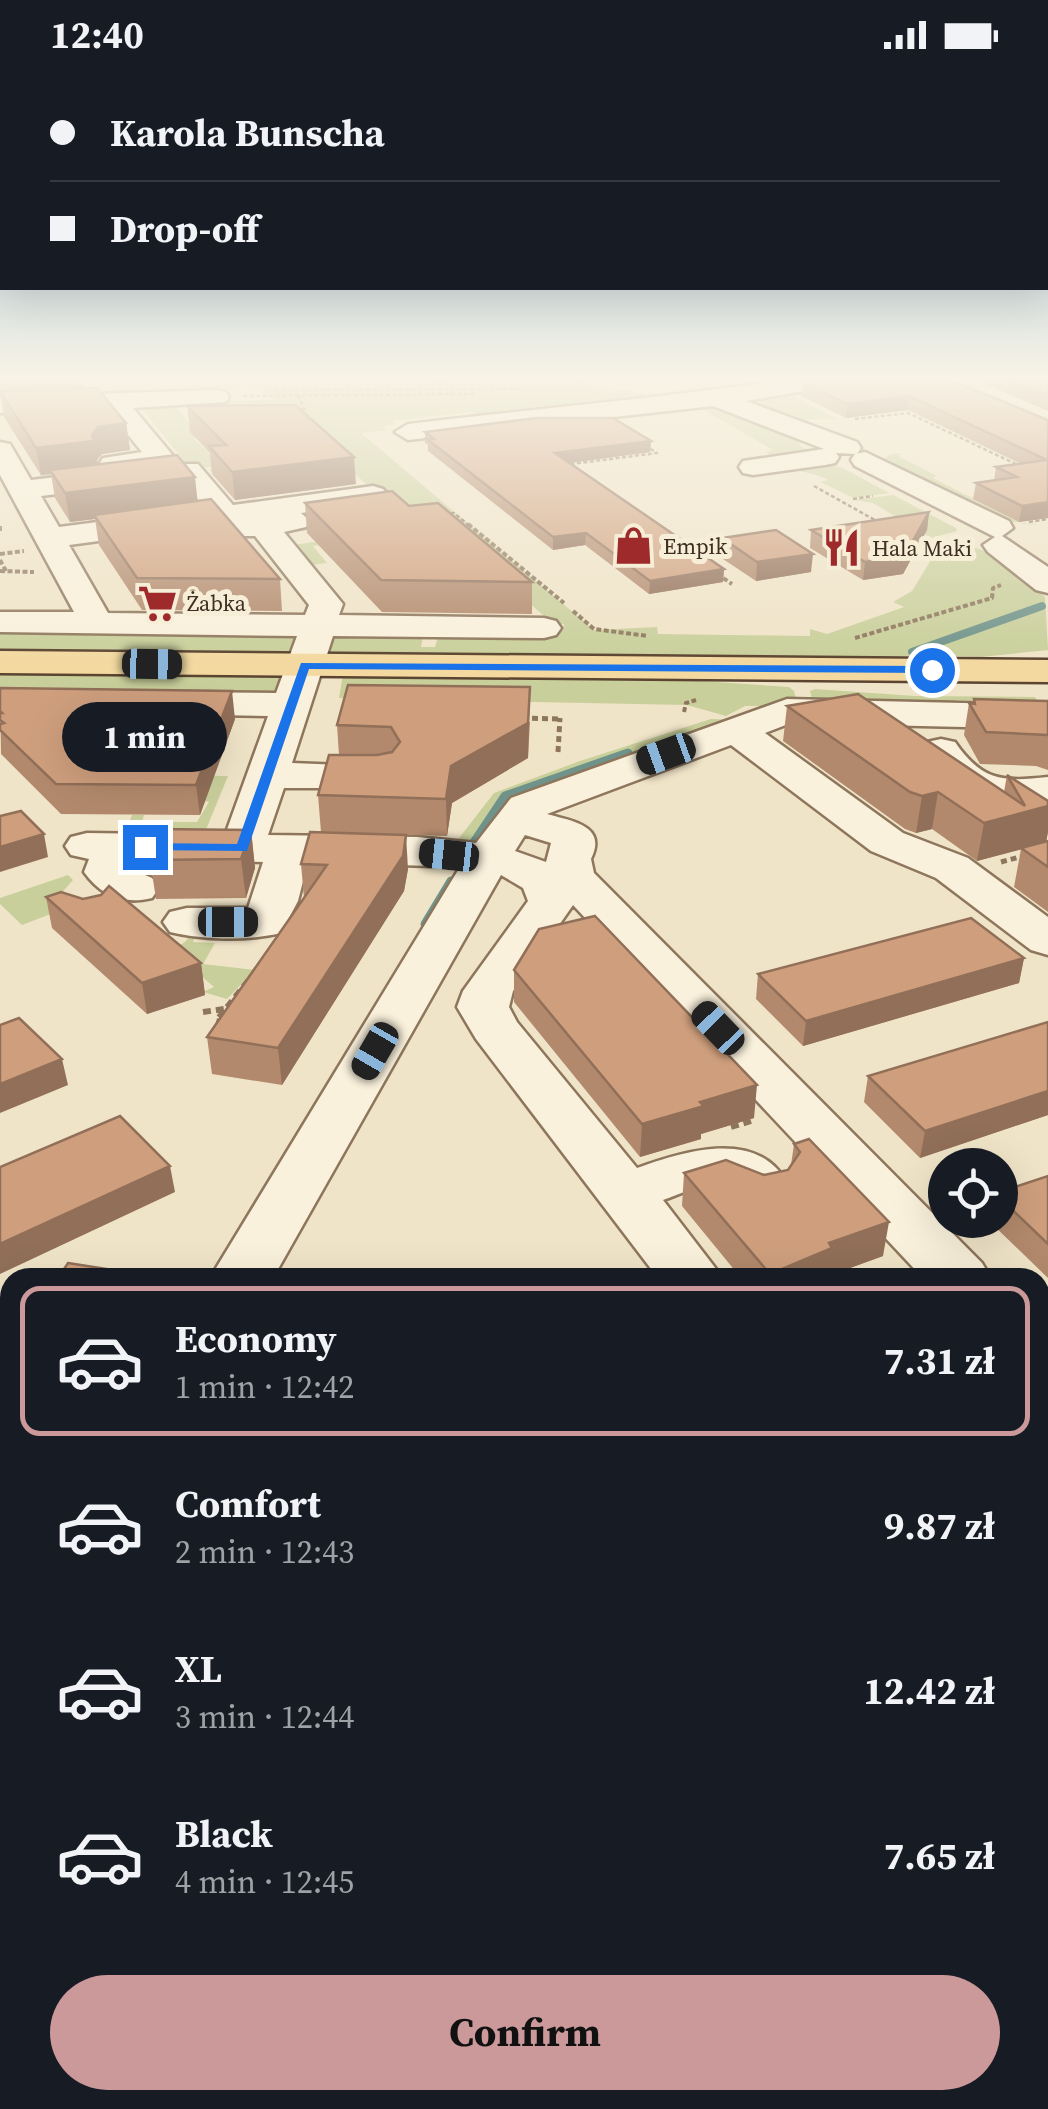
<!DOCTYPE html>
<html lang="en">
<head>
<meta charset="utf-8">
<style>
  :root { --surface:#171b24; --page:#20242c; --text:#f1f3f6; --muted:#9ea1a6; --line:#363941; --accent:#cc999b }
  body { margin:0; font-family:"Source Serif 4",serif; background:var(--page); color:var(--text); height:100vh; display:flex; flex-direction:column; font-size:38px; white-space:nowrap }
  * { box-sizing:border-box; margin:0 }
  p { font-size:32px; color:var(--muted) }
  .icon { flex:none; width:55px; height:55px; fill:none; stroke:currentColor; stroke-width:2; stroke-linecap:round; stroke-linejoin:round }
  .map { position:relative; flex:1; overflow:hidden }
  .panel { position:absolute; left:0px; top:1198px; width:1050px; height:842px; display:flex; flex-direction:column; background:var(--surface); border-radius:30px 30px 0 0; box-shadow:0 10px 40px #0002 }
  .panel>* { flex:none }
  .top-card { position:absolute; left:0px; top:0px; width:1050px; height:220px; box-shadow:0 10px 40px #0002; display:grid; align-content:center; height:220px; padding:0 50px; background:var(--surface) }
  .controls { position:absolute; left:928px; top:1078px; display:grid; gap:20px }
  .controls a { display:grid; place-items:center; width:90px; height:90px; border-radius:50%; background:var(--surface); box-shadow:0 10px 40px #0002; font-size:50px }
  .end { position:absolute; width:45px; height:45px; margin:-22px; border:12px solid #1a73e8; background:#fff; box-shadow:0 0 0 5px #fff }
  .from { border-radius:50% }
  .bubble { position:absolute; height:70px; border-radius:35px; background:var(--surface); box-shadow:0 10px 40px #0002; font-size:32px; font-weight:700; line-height:70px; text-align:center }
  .car { position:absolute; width:30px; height:60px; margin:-30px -15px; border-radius:12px; box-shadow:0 0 8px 2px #0007; background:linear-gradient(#222 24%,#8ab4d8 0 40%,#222 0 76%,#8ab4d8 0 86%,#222 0) }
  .top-card b { display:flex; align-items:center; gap:35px; height:95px; font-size:38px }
  .top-card b+b { border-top:2px solid var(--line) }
  .top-card i { width:25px; height:25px; background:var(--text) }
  ul { padding:18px 0 0; list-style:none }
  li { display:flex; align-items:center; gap:30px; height:150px; margin:0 20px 15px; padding:0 30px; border:5px solid transparent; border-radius:20px }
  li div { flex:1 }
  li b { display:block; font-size:38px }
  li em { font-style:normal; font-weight:700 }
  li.selected { border-color:var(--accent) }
  li>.icon { width:90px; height:90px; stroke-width:1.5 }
  .action { display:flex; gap:20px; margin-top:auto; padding:20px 50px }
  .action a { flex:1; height:115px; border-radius:60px; background:var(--accent); color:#111; font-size:40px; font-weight:700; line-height:115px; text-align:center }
  .status { display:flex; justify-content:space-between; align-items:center; height:70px; padding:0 50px; background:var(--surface); direction:ltr }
  .status svg { height:28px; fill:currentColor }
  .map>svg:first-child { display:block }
  .green { fill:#c9cf9b }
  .cemetery { fill:#bfc49a }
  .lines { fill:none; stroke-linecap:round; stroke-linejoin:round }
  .stream-far3 { stroke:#6f938a; stroke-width:8 }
  .stream-far2 { stroke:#6f938a; stroke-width:9 }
  .stream-far1 { stroke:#6f938a; stroke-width:14 }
  .stream { stroke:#6f938a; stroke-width:18 }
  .minor-casing { stroke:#8d765c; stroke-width:5 }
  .major-casing { stroke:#5b4430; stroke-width:5 }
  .path-far4 { stroke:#8d765c; stroke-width:2.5; stroke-dasharray:4 2.5; stroke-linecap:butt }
  .path-far3 { stroke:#8d765c; stroke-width:4; stroke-dasharray:5 2.5; stroke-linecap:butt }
  .path-far2 { stroke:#8d765c; stroke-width:5; stroke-dasharray:6 4; stroke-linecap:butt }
  .path-far1 { stroke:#8d765c; stroke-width:6; stroke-dasharray:8 5; stroke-linecap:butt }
  .path { stroke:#8d765c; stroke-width:8; stroke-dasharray:10 6; stroke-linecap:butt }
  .minor { fill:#faf1dc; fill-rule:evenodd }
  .major { fill:#f3d9a0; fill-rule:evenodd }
  .wall { fill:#b2896c }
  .shaded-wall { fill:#916f58 }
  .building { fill:#cf9f7d; stroke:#916f58; stroke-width:2.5 }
  .route { fill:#1a73e8 }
  .labels { text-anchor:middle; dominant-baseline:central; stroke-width:10; stroke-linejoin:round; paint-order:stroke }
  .far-poi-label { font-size:22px; fill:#3d2e20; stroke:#f7eed8; text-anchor:start }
</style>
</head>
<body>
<div class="status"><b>12:40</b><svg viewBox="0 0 49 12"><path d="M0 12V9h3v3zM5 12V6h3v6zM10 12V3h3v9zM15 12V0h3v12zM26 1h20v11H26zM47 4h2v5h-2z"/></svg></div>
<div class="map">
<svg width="1048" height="2039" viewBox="0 0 1048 2039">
  <rect width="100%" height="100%" fill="#f0e4c8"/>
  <g class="green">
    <polygon points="173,308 254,308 257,318 218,319 218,326 147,326 147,321 112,322 109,318 134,315 143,321 181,317"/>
    <path d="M572,322L638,330L633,323H643L654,331L496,349L471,342L392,351L395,355L383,356L387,360L361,363L594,560L657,557L658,564L810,566V559L827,564L904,537L893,532L912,521L937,480C982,464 1013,498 1045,527L1048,580L981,587L928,585L866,589L329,583L336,560L423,567L421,577H435L438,567L544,568L545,561H563L564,554H502L503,546H544L445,458L313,476L327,493L311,495L294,475L396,459L369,452L287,463L288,468L275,460L399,442L350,400L225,416L209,399L291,387L201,398L195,392L35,410L41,404L182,388L140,337L174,335L190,354L200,358L194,369L217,389L229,343L219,331L274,330L268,324L278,323Z"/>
    <polygon points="789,323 789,324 837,349 785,350 741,329"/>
    <path d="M704,337C734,339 787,359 807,381L775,388L765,382L773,380L704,340L688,338Z"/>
    <polygon points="903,383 898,386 937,406 933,408 1023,454 1040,455 1004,451 883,390 889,385"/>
    <path d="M819,394L841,397L889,423L854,428L820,412L828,410C816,403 805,404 793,398Z"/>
    <polygon points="893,425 956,458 957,461 931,468 873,433 854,430"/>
    <polygon points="53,557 301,559 299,582 0,579 0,563 48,564"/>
    <polygon points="0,600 274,604 282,611 273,624 0,626"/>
    <polygon points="343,604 657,608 789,617 794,621 798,636 745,636 726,646 687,635 339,628"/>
    <polygon points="815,619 915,626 1035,627 1038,632 956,630 958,638 894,637 890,629 812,629 810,621"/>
    <polygon points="711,649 743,650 475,775 456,772 494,723 580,691"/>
    <polygon points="163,705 228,706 205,762 126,760 132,745 144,745 142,752 197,752 209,732 205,731 209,720"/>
    <polygon points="68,805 73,810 59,826 61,840 22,855 0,834 0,828"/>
    <polygon points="193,858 198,858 193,872 215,873 203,894 255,900 227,929 203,922 214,917 172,881 186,871"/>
    <polygon points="1048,1663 1048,2039 1002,2039 996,2030 1040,2030 1040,1667"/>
    <polygon points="10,1702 10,1996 0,1994 0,1720"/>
    <polygon points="124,2030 357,2030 359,2034 349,2039 120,2039"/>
  </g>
  <polygon class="cemetery" points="254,308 644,308 645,309 599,312 601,315 597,316 608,321 630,320 640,330 572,322 264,324 258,321"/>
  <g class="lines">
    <polyline class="stream-far3" points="912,582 1042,536"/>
    <g class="stream-far2">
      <polyline points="473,774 505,726 628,683"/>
      <polyline points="425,854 451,811"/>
    </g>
    <polyline class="stream-far1" points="4,1560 10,1550"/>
    <polyline class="stream" points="0,1567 6,1558"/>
    <defs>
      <g id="minor">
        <path d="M796,308H853L841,315L746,331L857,372L861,378L857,384L836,383L839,387L835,393L825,395L753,405L743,403L739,397L743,391L824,379L713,336L408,370L395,362L408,354C539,338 668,328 796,308Z"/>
        <path d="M217,320L226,322L229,327L226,332L133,338L175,388L171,394H198L233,435L373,416L383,419L394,431L389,437L379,440L366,435L301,443L310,451L306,457L284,462L343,534L339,545L544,548L556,551L561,558L556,565L544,568L333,566L292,693L393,697L399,706L393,715L378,718H284L268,765L417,767L476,773L511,728L787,629L1048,635V659L791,653L765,663L903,763L968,788L1048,847V885L1031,880L936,808L871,781L731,675L547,744C571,751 608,755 591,789L594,803L982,1193L991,1208H923L573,835L513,921L509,937L517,952L637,1098C681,1082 753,1059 784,1108L776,1121C747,1129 745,1118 720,1115C701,1113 681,1124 663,1130L723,1208H658L476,969L457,937L463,921L528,831L523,818L501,805L273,1208H210L460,797L308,792L298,831L281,863C248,871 203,870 170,862L163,852L170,842L187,838H248L263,792L134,790L131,799L152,808L159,818L152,828C124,835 101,826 84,802L89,789L71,785L65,776L71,767L87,763L225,765L268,646L158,644L144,641L139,633L144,625L158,622L276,623L297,566L0,562V542H74L0,405V372L10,374L31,410L108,401L99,394L103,388L142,382L107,339L0,343V327ZM181,409L205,438L59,457L41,426ZM218,455L227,466H255L309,535L305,545L108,543L69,475ZM525,765L551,773L546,792L515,781Z"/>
        <polygon points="865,382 1009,451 1013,458 1002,466 1048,497 1048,523 1036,520 988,482 983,475 995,467 855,396 851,390 855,384"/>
        <path d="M941,669L955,672C982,711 1002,712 1048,707V733C1002,738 938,730 921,681L927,672Z"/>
        <polygon points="1040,1266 1048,1268 1048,1323 1040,1320"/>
        <polygon points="0,1293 10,1296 10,1357 0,1354"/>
        <polygon points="10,1589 10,1676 0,1680 0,1593"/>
        <polygon points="0,1978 10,1981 10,2030 84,2030 88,2039 0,2039"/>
        <polygon points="540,2030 639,2030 643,2039 543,2039"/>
      </g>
      <polygon id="major" points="0,581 1048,590 1048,612 0,603"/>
    </defs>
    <use href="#minor" class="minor-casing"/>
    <use href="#major" class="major-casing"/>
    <g class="path-far4">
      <polyline points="420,308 453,316"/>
      <polyline points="569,308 586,316"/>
      <polyline points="275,320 521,319"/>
      <polyline points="298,325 308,348"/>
      <polyline points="243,326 476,324"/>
      <polyline points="855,349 908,343 1020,396"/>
      <polyline points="564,395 657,383 646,376"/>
      <polyline points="814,416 882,454"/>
      <polyline points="853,429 873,426"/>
      <polyline points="444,444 454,443 471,457"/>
      <polyline points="1029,452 1048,449"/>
    </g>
    <g class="path-far3">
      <polyline points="468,454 564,533"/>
      <polyline points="0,461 0,454"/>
      <polyline points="0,484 24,481"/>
      <polyline points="0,490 6,501"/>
      <polyline points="0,501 34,502"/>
      <polyline points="717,504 732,514"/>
      <polyline points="573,541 594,559 648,566"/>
      <polyline points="855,568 992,528 993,518 1001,515"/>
      <polyline points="684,642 686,633 696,630"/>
    </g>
    <g class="path-far2">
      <polyline points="522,648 560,649"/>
      <polyline points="558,682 560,648"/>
      <polyline points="1001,792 1027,785"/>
    </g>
    <g class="path-far1">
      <polyline points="203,942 224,939"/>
      <polyline points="224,953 216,951 252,906"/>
      <polyline points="731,1057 751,1051"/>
    </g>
    <polyline class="path" points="1040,1452 1048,1447"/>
    <use href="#minor" class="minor"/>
    <use href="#major" class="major"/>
  </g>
  <g class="wall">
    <polygon points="0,308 81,308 83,318 126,353 130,380 102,384 97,390 98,394 197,431 280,509 282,541 142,540 99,475 95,449 70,452 55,428 51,404 41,405 4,347 0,323"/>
    <polygon points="831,308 1048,350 1048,448 1019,452 973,429 976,413 994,411 996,397 1021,394 908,340 846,348 801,326 803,312"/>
    <polygon points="971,308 1048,308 1048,341"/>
    <polygon points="187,336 356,414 235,430 212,404 210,383 190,362"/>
    <polygon points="425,362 651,371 650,382 569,393 724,499 723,512 649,524 585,475 553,480 428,381 428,375 425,373"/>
    <polygon points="305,433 409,436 532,512 532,544 382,542 307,463"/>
    <polygon points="929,442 927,460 903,504 863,510 810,478 811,460"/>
    <polygon points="722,468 811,502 756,511 720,487"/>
    <polygon points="0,618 235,649 200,745 61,744 1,684"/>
    <polygon points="974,629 1048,631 1048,700 1036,696 980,694 964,665 969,633 973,633"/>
    <polygon points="787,636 1004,722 1007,705 1048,762 1046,771 1048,771 1048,842 1014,817 1021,779 977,791 932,759 916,763 905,759 783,671"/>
    <polygon points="530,652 528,688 452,733 447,766 321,762 318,725 339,685 337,655"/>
    <polygon points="251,760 255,798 246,828 156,829 150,790 153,786 150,768"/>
    <polygon points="310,762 408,799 404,821 282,1015 212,1004 207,967 304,828 301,794"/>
    <polygon points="46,827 201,893 205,925 147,944 52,858"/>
    <polygon points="1024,888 1019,913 803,976 756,929 758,904"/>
    <polygon points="514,900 754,1048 701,1064 701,1069 640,1087 514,932"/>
    <polygon points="1048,952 1048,1045 920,1088 864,1032 868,1006"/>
    <polygon points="794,1074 883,1186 828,1206 828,1208 741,1208 682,1136 684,1103 764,1105 788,1100 791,1095"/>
    <polygon points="1048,1106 1048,1208 989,1151 1000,1150 1000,1122"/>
    <polygon points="1048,1461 1048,1582 1040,1572 1040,1465"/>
    <polygon points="761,2030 848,2030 833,2039 766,2039"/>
  </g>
  <g class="shaded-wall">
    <polygon points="909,326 908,340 846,348 847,334"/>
    <polygon points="126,353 130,380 102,384 97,390 98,398 50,400 51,404 41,405 36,378 92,365 98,357"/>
    <polygon points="651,371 650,382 555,395 555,383"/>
    <polygon points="354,387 356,414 235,430 232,402"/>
    <polygon points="195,407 198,435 94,445 95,449 70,452 65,423"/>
    <polygon points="1048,432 1048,448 1019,452 1022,436"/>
    <polygon points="929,442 927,460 903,504 863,510 865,492"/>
    <polygon points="586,463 585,475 553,480 553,467"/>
    <polygon points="813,484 811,502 756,511 757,492"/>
    <polygon points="724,499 723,512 649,524 650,511"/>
    <polygon points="530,617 528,688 452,733 447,766 446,729 451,696"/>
    <polygon points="232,621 235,649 200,745 196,715"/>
    <polygon points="938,722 932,759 916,763 922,726"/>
    <polygon points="1048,736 1048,762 1046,773 977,791 984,753"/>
    <polygon points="251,760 255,798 246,828 241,789"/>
    <polygon points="44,764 48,787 0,802 0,777"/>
    <polygon points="406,765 408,799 404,821 282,1015 278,978"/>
    <polygon points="1024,888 1019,913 803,976 806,951"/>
    <polygon points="201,893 205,925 147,944 142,913"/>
    <polygon points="62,989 68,1015 0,1043 0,1014"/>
    <polygon points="757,1015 754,1048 701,1064 701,1069 640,1087 642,1054 700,1032"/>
    <polygon points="1048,1021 1048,1045 920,1088 925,1061"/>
    <polygon points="170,1096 175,1122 0,1204 0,1174"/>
    <polygon points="889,1152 883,1186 828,1206 828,1208 770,1208 770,1204 829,1173"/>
    <polygon points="1048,1325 1048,1342 1044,1358 1040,1360 1040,1328"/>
    <polygon points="810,2030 848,2030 833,2039 794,2039"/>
  </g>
  <g class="building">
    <polygon points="831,308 946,308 1048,350 1048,432 1022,436 976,413 1017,407 996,397 1047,390 909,326 847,334 803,312"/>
    <polygon points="1005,308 1048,308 1048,326"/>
    <polygon points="97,318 126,353 98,357 92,365 94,371 36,378 0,321"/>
    <polygon points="295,335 354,387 232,402 209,376 226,375 187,336"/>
    <polygon points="537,348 613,348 651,371 555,383 724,499 650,511 586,463 553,467 427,369 434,369 425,362"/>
    <polygon points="177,385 195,407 65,423 50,400"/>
    <polygon points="392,421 409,436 438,433 532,512 381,510 305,433"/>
    <polygon points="211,429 280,509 137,508 94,445"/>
    <polygon points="929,442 905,485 865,492 811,460"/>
    <polygon points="776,460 813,484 757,492 722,468"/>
    <polygon points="348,615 530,617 528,653 451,696 446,729 318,725 329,685 377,685 392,682 400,672 391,657 337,655"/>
    <polygon points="0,618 232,621 196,715 56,714 0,660 0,654 4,653 0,650 0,643 2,643 0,641"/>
    <polygon points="858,624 1025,736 1007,705 1048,731 1048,736 984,753 938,722 922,726 910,722 787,636"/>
    <polygon points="974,629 1048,631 1048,665 986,662 969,633 975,634"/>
    <polygon points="21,741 44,764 0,777 0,746"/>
    <polygon points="154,759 251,760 241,789 150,790 157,779 150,768"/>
    <polygon points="310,762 406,765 403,786 278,978 207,967 327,795 301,794"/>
    <polygon points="1048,771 1048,797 1021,778"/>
    <polygon points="109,816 201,893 142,913 46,827 61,822 83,829 101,825"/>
    <polygon points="595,846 757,1015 700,1032 704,1036 642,1054 514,900 539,859"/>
    <polygon points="971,848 1024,888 806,951 758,904"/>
    <polygon points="19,948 62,989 0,1014 0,955"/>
    <polygon points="1048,952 1048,1021 925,1061 868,1006"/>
    <polygon points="120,1046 170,1096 0,1174 0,1097"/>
    <polygon points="809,1069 889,1152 829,1173 832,1178 770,1204 684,1103 726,1090 764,1105 788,1100 800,1082 794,1074"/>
    <polygon points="1048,1106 1048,1174 1000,1128 1000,1122"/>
    <polygon points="68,1193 119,1201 115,1208 58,1208"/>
    <polygon points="1040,1310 1048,1318 1048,1325 1040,1328"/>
    <polygon points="1048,1461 1048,1534 1040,1524 1040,1465"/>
    <polygon points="437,2030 445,2030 448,2039 420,2039"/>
    <polygon points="780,2030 810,2030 794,2039 786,2039"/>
  </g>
  <linearGradient id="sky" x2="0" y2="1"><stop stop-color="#8fbad6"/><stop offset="0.52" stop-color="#f8f3e6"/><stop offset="1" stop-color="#f8f3e6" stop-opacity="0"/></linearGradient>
  <rect width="1048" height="593" fill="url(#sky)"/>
  <polygon class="route" points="301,593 932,596 938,600 932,603 309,599 247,781 140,780 138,777 145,773 237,774"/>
  <defs>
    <symbol id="shop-bare" viewBox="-9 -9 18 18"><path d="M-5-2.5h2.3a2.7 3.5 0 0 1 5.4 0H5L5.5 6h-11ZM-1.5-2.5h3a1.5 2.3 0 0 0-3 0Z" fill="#9e2a2b" stroke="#f7eed8" stroke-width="2.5" paint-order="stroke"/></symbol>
    <symbol id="restaurant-bare" viewBox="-9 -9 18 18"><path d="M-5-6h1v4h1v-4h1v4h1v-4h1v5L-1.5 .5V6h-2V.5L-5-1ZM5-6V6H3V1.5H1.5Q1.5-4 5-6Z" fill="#9e2a2b" stroke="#f7eed8" stroke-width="2.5" paint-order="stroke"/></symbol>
    <symbol id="supermarket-bare" viewBox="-9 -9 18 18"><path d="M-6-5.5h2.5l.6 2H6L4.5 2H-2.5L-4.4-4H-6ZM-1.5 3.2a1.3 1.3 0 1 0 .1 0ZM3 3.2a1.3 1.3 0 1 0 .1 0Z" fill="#9e2a2b" stroke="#f7eed8" stroke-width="2.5" paint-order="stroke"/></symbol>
  </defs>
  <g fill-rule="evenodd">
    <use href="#shop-bare" x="606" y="448" width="55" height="55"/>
    <use href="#restaurant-bare" x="814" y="450" width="55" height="55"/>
    <use href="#supermarket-bare" x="130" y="506" width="55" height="55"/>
  </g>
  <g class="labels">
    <g class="far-poi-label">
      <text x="663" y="476">Empik</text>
      <text x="872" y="478">Hala Maki</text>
      <text x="187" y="533">Żabka</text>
    </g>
  </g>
</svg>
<div class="controls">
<a><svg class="icon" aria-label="locate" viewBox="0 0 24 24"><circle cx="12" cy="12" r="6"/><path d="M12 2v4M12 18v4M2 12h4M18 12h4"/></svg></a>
</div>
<i class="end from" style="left:932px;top:600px"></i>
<i class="end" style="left:145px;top:777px"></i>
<div class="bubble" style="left:62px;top:632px;width:165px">1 min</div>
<i class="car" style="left:152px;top:594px;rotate:91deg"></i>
<i class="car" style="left:666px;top:684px;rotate:250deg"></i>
<i class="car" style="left:449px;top:785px;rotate:276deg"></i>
<i class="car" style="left:228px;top:852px;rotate:90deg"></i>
<i class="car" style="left:718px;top:958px;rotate:316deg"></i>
<i class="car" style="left:375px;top:981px;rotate:210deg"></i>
<div class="top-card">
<b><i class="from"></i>Karola Bunscha</b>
<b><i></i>Drop-off</b>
</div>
<section class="panel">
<ul>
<li class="selected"><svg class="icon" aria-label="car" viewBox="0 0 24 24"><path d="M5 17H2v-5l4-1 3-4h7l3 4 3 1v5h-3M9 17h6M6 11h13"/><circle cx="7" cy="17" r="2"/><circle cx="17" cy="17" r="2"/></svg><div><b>Economy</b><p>1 min · 12:42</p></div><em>7.31 zł</em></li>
<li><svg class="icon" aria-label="car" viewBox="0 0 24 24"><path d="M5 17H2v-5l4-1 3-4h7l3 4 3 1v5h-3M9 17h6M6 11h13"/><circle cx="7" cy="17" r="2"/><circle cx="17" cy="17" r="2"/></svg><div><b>Comfort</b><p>2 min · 12:43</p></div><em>9.87 zł</em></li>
<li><svg class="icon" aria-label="car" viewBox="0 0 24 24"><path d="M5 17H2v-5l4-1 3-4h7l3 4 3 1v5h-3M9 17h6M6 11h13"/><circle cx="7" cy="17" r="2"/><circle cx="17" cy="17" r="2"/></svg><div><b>XL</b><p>3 min · 12:44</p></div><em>12.42 zł</em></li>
<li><svg class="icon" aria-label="car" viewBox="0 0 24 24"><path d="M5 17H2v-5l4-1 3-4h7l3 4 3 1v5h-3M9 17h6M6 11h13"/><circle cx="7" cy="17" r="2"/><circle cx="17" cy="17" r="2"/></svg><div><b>Black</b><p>4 min · 12:45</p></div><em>7.65 zł</em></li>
</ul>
<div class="action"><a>Confirm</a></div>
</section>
</div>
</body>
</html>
